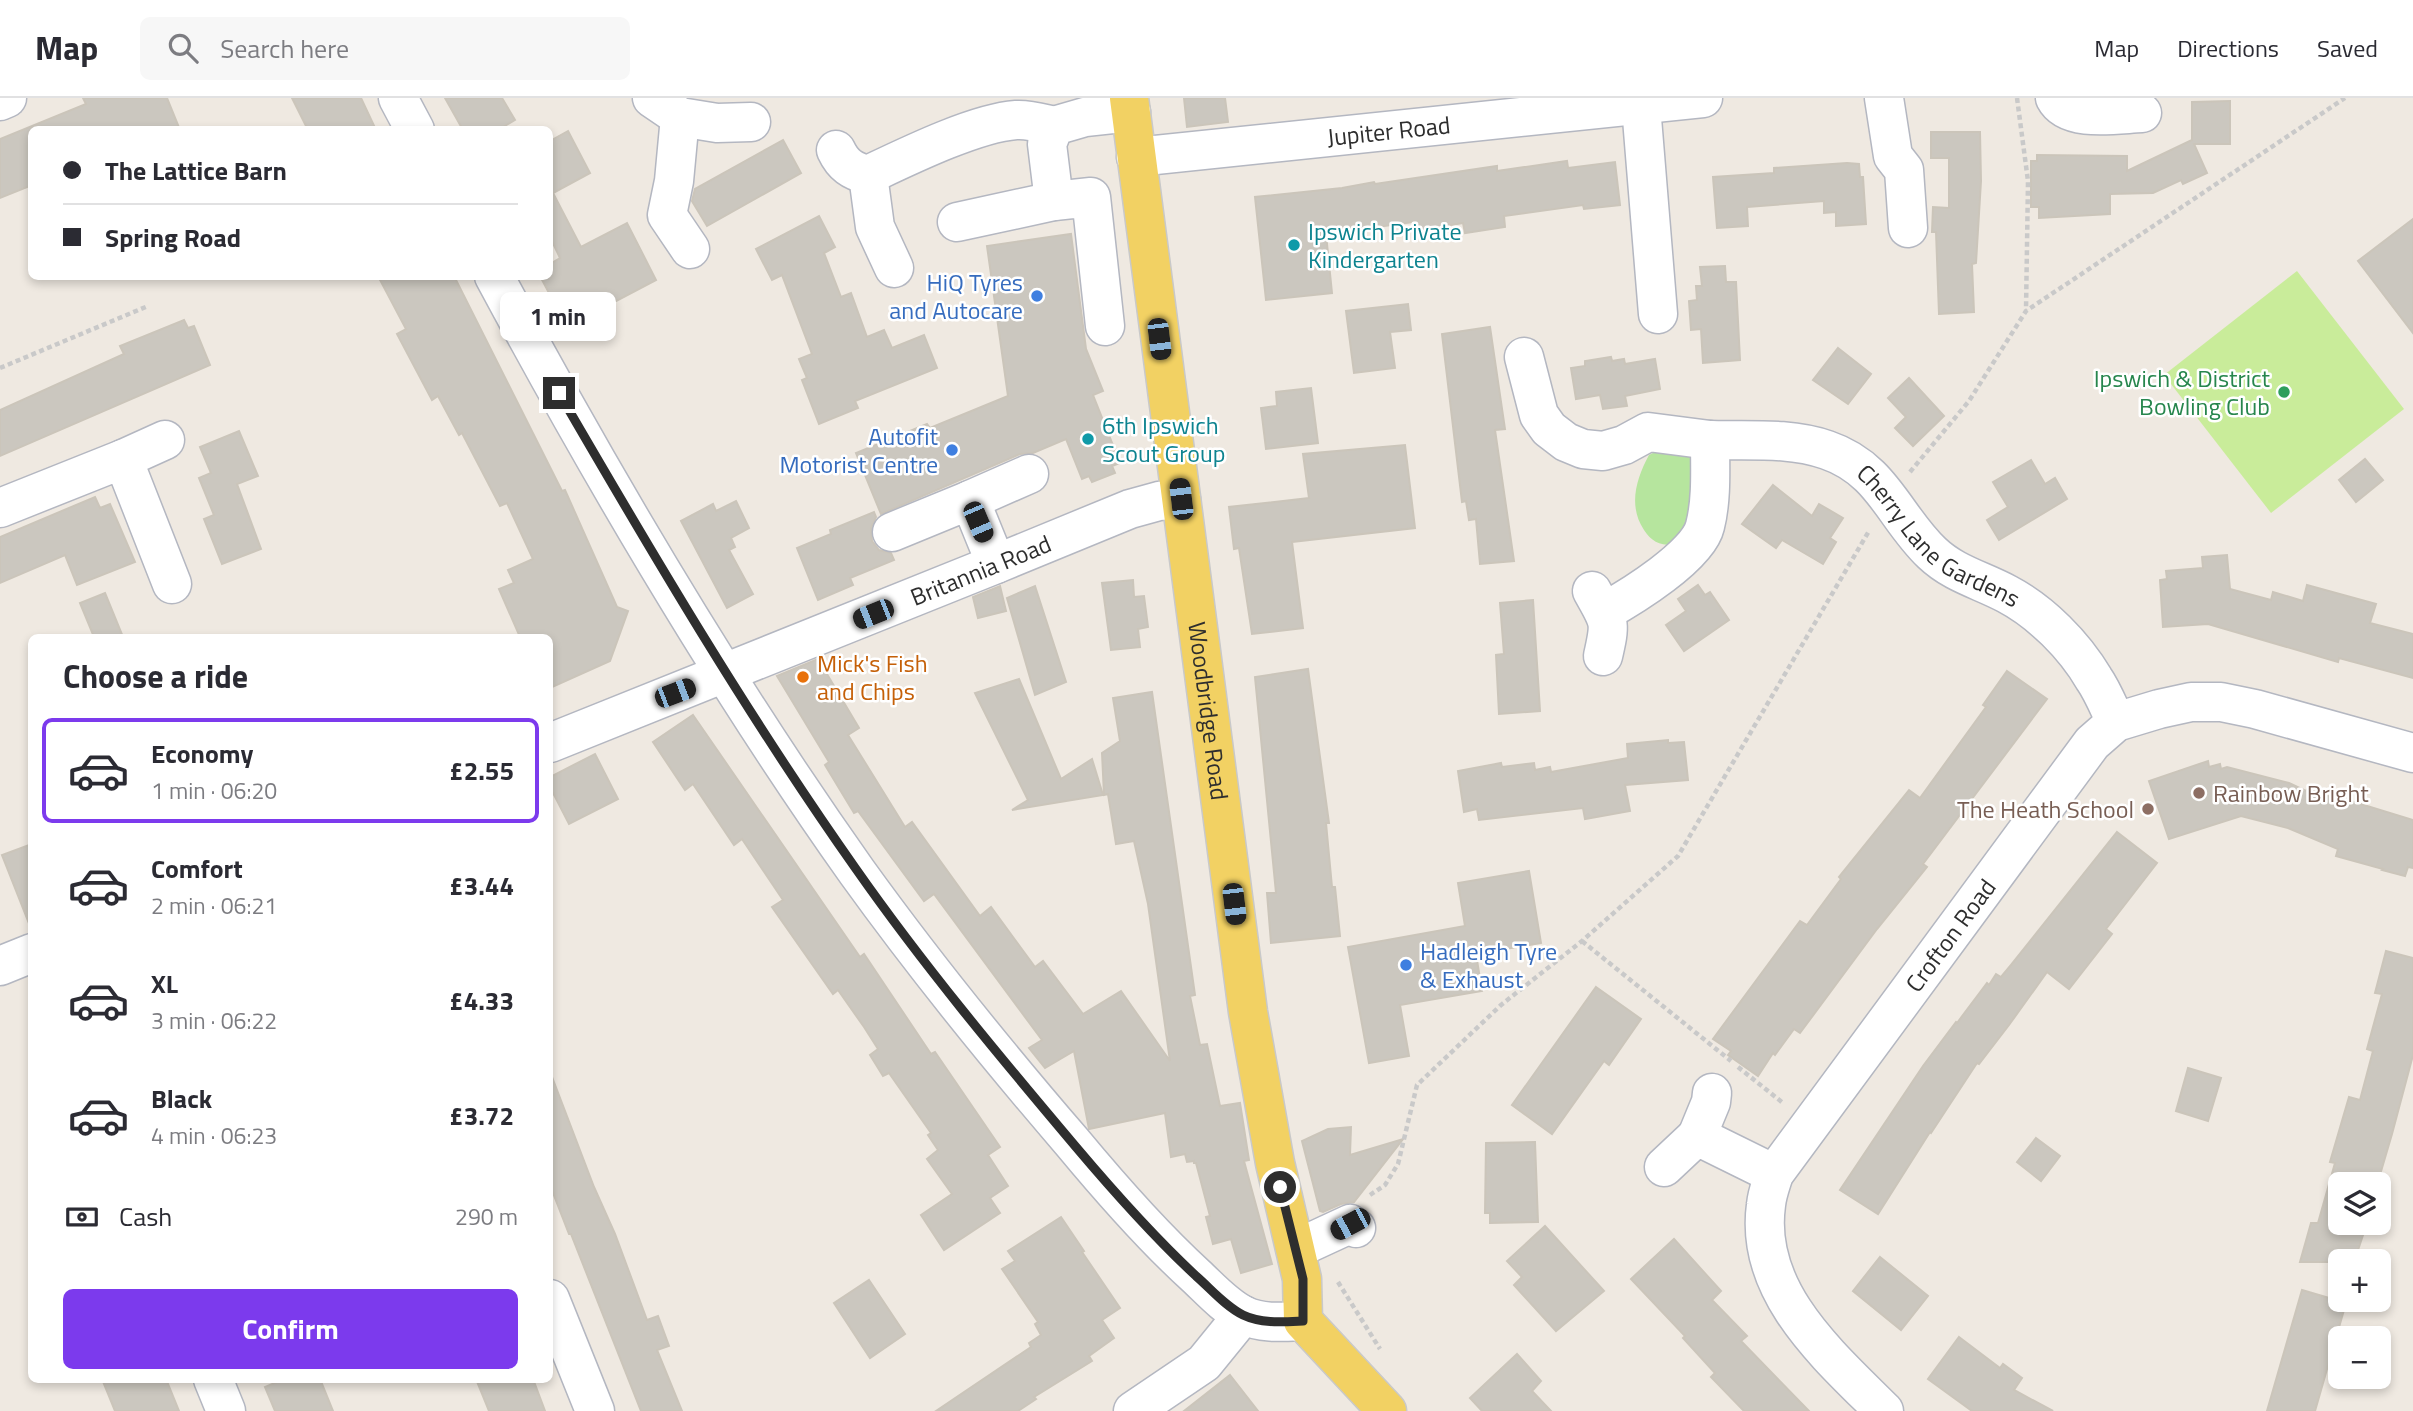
<!DOCTYPE html>
<html lang="en">
<head>
<meta charset="utf-8">
<style>
  :root { --surface:#fff; --page:#f7f7f7; --text:#2b2b33; --muted:#7c7c81; --line:#e1e1e2; --accent:#7c3aed }
  body { margin:0; font-family:"Titillium Web",sans-serif; background:var(--page); color:var(--text); height:100vh; display:flex; flex-direction:column; font-size:26px; white-space:nowrap }
  * { box-sizing:border-box; margin:0 }
  p { font-size:23px; color:var(--muted) }
  .icon { flex:none; width:38px; height:38px; fill:none; stroke:currentColor; stroke-width:2; stroke-linecap:round; stroke-linejoin:round }
  .map { position:relative; flex:1; overflow:hidden }
  .panel { position:absolute; left:28px; top:536px; width:525px; height:749px; display:flex; flex-direction:column; background:var(--surface); border-radius:10px; box-shadow:0 4px 10px #0003 }
  .panel>* { flex:none }
  .banner { position:absolute; left:28px; top:28px; width:525px; height:154px; border-radius:10px; box-shadow:0 4px 10px #0003; display:grid; align-content:center; height:154px; padding:0 35px; background:var(--surface) }
  .buttons { position:absolute; left:2328px; top:1074px; display:grid; gap:14px }
  .buttons a { display:grid; place-items:center; width:63px; height:63px; border-radius:10px; background:var(--surface); box-shadow:0 4px 10px #0003; font-size:35px }
  .end { position:absolute; width:32px; height:32px; margin:-16px; border:9px solid #2e2e2e; background:#fff; box-shadow:0 0 0 4px #fff }
  .from { border-radius:50% }
  .bubble { position:absolute; height:49px; border-radius:10px; background:var(--surface); box-shadow:0 4px 10px #0003; font-size:23px; font-weight:700; line-height:49px; text-align:center }
  .car { position:absolute; width:21px; height:42px; margin:-21px -10px; border-radius:9px; box-shadow:0 0 5px 2px #0007; background:linear-gradient(#222 24%,#8ab4d8 0 40%,#222 0 76%,#8ab4d8 0 86%,#222 0) }
  .banner b { display:flex; align-items:center; gap:24px; height:66px; font-size:26px }
  .banner b+b { border-top:2px solid var(--line) }
  .banner i { width:18px; height:18px; background:var(--text) }
  ul { padding:0; list-style:none }
  li { display:flex; align-items:center; gap:21px; height:105px; margin:0 14px 10px; padding:0 21px; border:4px solid transparent; border-radius:10px }
  li div { flex:1 }
  li b { display:block; font-size:26px }
  li em { font-style:normal; font-weight:700 }
  li.current { border-color:var(--accent) }
  li>.icon { width:63px; height:63px; stroke-width:1.5 }
  h2 { padding:0 35px; font-size:32px; line-height:84px }
  .pay { display:flex; align-items:center; gap:18px; height:77px; padding:0 35px; font-size:26px }
  .pay p { margin-inline-start:auto }
  .button { display:flex; gap:14px; margin-top:auto; padding:14px 35px }
  .button a { flex:1; height:80px; border-radius:10px; background:var(--accent); color:#fff; font-size:28px; font-weight:700; line-height:80px; text-align:center }
  header { display:flex; align-items:center; gap:42px; box-sizing:border-box; height:98px; padding:0 35px; background:var(--surface); border-bottom:2px solid var(--line) }
  header strong { font-size:33px }
  nav { display:flex; gap:38px; margin-inline-start:auto; font-size:24px }
  .search { width:490px; height:63px; background:var(--page); display:flex; align-items:center; gap:18px; box-sizing:border-box; padding:0 24px; border-radius:10px; color:var(--muted); font-size:26px }
  .map>svg:first-child { display:block }
  .green { fill:#b6e59e }
  .pitch { fill:#c9ec9a }
  .building { fill:#cbc7bf; stroke:#cbc5ba; stroke-width:2 }
  .lines { fill:none; stroke-linecap:round; stroke-linejoin:round }
  .minor-casing { stroke:#b4b7c1; stroke-width:41 }
  .major-casing { stroke:#c9c9c9; stroke-width:41 }
  .path { stroke:#c9c9c9; stroke-width:4.5; stroke-dasharray:5 3.5; stroke-linecap:butt }
  .minor { stroke:#fff; stroke-width:38 }
  .major { stroke:#f2d163; stroke-width:38 }
  .route { stroke:#2e2e2e; stroke-width:9 }
  .culture-dot { fill:#0f9aa8; stroke:#fff; stroke-width:2.5 }
  .shop-dot { fill:#3f7fe0; stroke:#fff; stroke-width:2.5 }
  .leisure-dot { fill:#2e9e5b; stroke:#fff; stroke-width:2.5 }
  .food-dot { fill:#e8710a; stroke:#fff; stroke-width:2.5 }
  .education-dot { fill:#8d6e63; stroke:#fff; stroke-width:2.5 }
  .labels { text-anchor:middle; dominant-baseline:central; stroke-width:5; stroke-linejoin:round; paint-order:stroke }
  .street-label { font-size:24px; fill:#2e2e2e; stroke:#fff }
  .culture-label { font-size:24px; fill:#0d838f; stroke:#fff; text-anchor:start }
  .shop-label { font-size:24px; fill:#366cbe; stroke:#fff; text-anchor:end }
  .leisure-label { font-size:24px; fill:#27864d; stroke:#fff; text-anchor:end }
  .food-label { font-size:24px; fill:#c56008; stroke:#fff; text-anchor:start }
  .education-label { font-size:24px; fill:#785e54; stroke:#fff; text-anchor:start }
</style>
</head>
<body>
<header>
<strong>Map</strong>
<div class="search"><svg class="icon" aria-label="search" viewBox="0 0 24 24"><circle cx="10" cy="10" r="6"/><path d="M15 15l6 6"/></svg>Search here</div>
<nav><a>Map</a><a>Directions</a><a>Saved</a></nav>
</header>
<div class="map">
<svg width="2413" height="1313" viewBox="0 0 2413 1313">
  <rect width="100%" height="100%" fill="#efe9e1"/>
  <path class="green" d="M1657,353L1688,357L1694,366L1690,420L1672,447C1659,447 1651,443 1644,432C1628,408 1636,381 1649,357Z"/>
  <polygon class="pitch" points="2297,173 2404,311 2271,415 2164,277"/>
  <g class="building">
    <polygon points="83,0 167,0 180,32 32,32 32,87 0,100 0,41 86,6"/>
    <polygon points="292,0 361,0 376,32 308,32"/>
    <polygon points="445,0 502,0 515,22 498,32 463,32"/>
    <polygon points="1184,0 1225,0 1228,24 1187,29"/>
    <polygon points="2230,3 2230,46 2194,46 2207,75 2183,86 2181,82 2153,95 2110,96 2110,116 2039,120 2039,109 2031,109 2031,63 2037,63 2037,57 2127,58 2127,73 2192,42 2192,4"/>
    <polygon points="568,33 590,75 553,95 581,149 627,125 656,182 567,229 540,178 550,178 550,166 560,160 550,139 550,43"/>
    <polygon points="1931,34 1980,34 1981,83 1976,165 1972,166 1974,214 1939,216 1936,134 1932,134 1933,109 1949,110 1949,60 1931,60"/>
    <polygon points="783,42 801,75 707,128 692,103 695,91"/>
    <polygon points="1567,63 1568,70 1615,64 1620,107 1584,111 1583,107 1504,118 1505,129 1465,135 1463,125 1415,133 1413,124 1326,136 1332,195 1266,202 1255,99 1342,90 1374,84 1375,86 1497,68 1497,73"/>
    <polygon points="1847,65 1859,66 1860,79 1863,79 1866,126 1836,128 1836,114 1824,115 1824,103 1747,109 1748,128 1717,130 1713,79 1774,75 1774,70"/>
    <polygon points="819,118 835,149 824,155 841,199 851,195 867,239 884,232 892,250 924,237 937,270 855,303 858,310 819,326 802,282 807,280 799,261 812,256 782,177 772,182 756,151"/>
    <polygon points="2413,121 2413,235 2358,163"/>
    <polygon points="1071,136 1086,251 1103,293 1093,297 1120,365 1112,368 1115,375 1092,384 1089,378 1082,381 1066,341 1033,355 1020,356 881,416 856,355 927,326 930,330 1008,298 987,148"/>
    <polygon points="1725,168 1726,184 1736,184 1740,262 1703,265 1701,231 1691,232 1689,203 1697,202 1696,188 1702,188 1700,169"/>
    <polygon points="378,178 454,178 562,393 565,392 617,509 628,513 610,563 550,590 550,539 520,539 499,491 514,485 508,472 533,461 507,405 500,408 462,335 459,337 438,298 432,302 397,236 406,231"/>
    <polygon points="1408,206 1411,232 1390,234 1395,270 1354,275 1346,213"/>
    <polygon points="184,222 188,230 194,228 210,267 0,358 0,312 124,256 120,248"/>
    <polygon points="1490,229 1505,331 1495,332 1514,463 1480,466 1476,421 1469,422 1466,403 1462,404 1442,236"/>
    <polygon points="1838,250 1871,276 1848,306 1813,282"/>
    <polygon points="1611,259 1612,263 1624,261 1625,266 1655,261 1660,291 1625,298 1627,308 1603,311 1600,297 1576,301 1571,270 1585,268 1585,263"/>
    <polygon points="1909,280 1944,318 1913,348 1895,330 1906,319 1888,300"/>
    <polygon points="1311,290 1318,345 1266,351 1261,310 1277,308 1276,294"/>
    <polygon points="239,333 258,378 237,386 261,451 222,466 204,421 214,417 199,380 211,375 200,349"/>
    <polygon points="1405,347 1415,430 1292,444 1303,530 1252,536 1239,450 1234,451 1229,409 1309,400 1303,356"/>
    <polygon points="2365,361 2383,382 2356,404 2339,382"/>
    <polygon points="2031,362 2045,386 2055,380 2067,401 1999,442 1987,422 2008,409 1993,384"/>
    <polygon points="1773,387 1812,418 1819,406 1843,420 1830,440 1836,444 1823,466 1782,442 1776,450 1742,426"/>
    <polygon points="95,399 100,410 110,406 135,464 77,487 65,457 0,485 0,439"/>
    <polygon points="736,403 749,430 731,440 735,449 729,452 753,496 727,510 681,423 713,406 716,413"/>
    <polygon points="874,414 876,419 871,430 872,443 879,452 891,455 894,462 850,480 853,487 818,502 797,450 831,436 830,432"/>
    <polygon points="2227,457 2230,491 2271,502 2273,494 2303,503 2307,487 2376,506 2370,525 2413,536 2413,580 2339,560 2338,564 2208,526 2163,529 2160,482 2167,481 2166,473 2203,470 2202,459"/>
    <polygon points="1133,482 1134,499 1144,498 1148,529 1138,531 1140,549 1111,552 1102,485"/>
    <polygon points="1698,487 1705,497 1710,494 1729,522 1684,553 1666,527 1686,513 1678,501"/>
    <polygon points="1000,488 1006,513 978,520 973,499"/>
    <polygon points="1035,488 1066,584 1035,597 1007,500"/>
    <polygon points="105,495 123,539 94,539 80,505"/>
    <polygon points="1533,502 1540,613 1499,616 1496,557 1504,556 1500,505"/>
    <polygon points="818,561 859,630 848,637 905,729 912,724 980,818 991,809 1035,869 1043,863 1083,916 1121,893 1170,963 1148,806 1134,743 1116,746 1108,696 1104,697 1102,655 1120,643 1113,600 1152,594 1195,897 1190,898 1200,947 1207,946 1220,1008 1240,1005 1249,1062 1244,1063 1272,1166 1241,1175 1231,1141 1213,1146 1206,1119 1210,1118 1196,1065 1194,1065 1194,1063 1187,1064 1185,1056 1171,1059 1165,1015 1089,1031 1074,953 1045,970 1029,950 1042,942 934,796 924,803 858,713 854,715 825,667 829,664 777,578"/>
    <polygon points="1308,571 1329,725 1326,725 1332,789 1335,789 1340,838 1271,845 1267,795 1276,795 1255,579"/>
    <polygon points="2007,573 2047,601 1923,766 1927,769 1877,831 1800,935 1794,931 1775,957 1773,955 1758,978 1728,957 1731,953 1713,941 1800,823 1807,827 1841,781 1839,779 1909,692 1920,700 1986,609 1983,607"/>
    <polygon points="1019,581 1061,681 1092,661 1103,697 1012,712 1028,702 975,595"/>
    <polygon points="693,617 860,859 864,856 931,956 935,954 1000,1049 988,1057 1008,1088 990,1100 1000,1115 944,1152 921,1117 952,1096 927,1061 938,1052 928,1037 931,1035 889,975 883,978 870,957 878,951 864,929 838,892 833,896 772,809 783,802 742,741 734,747 693,686 685,692 653,644"/>
    <polygon points="1668,642 1668,645 1684,644 1688,682 1625,687 1630,713 1585,721 1583,710 1479,722 1477,711 1464,714 1458,673 1501,665 1502,669 1534,665 1535,672 1550,669 1551,674 1628,660 1627,646"/>
    <polygon points="595,656 618,701 569,726 550,689 550,679"/>
    <polygon points="2208,663 2209,669 2220,666 2221,671 2227,669 2289,685 2306,693 2308,690 2350,707 2351,703 2413,722 2413,770 2408,769 2405,778 2382,772 2383,771 2336,758 2338,751 2288,730 2241,718 2169,741 2149,683"/>
    <polygon points="2117,734 2157,765 2106,831 2112,836 2069,891 2047,874 2009,927 1979,966 1977,965 1931,1035 1930,1034 1878,1116 1840,1092 1923,968 1956,924 1957,925 1987,885 1989,887 1996,876 2001,879 2011,867"/>
    <polygon points="32,746 32,828 30,828 2,757"/>
    <polygon points="1529,773 1541,845 1476,856 1482,893 1400,907 1409,958 1369,965 1348,849 1465,828 1458,785"/>
    <polygon points="2386,853 2413,860 2413,957 2392,1036 2377,1087 2340,1087 2340,1125 2367,1125 2354,1164 2300,1164 2311,1125 2318,1125 2335,1065 2330,1064 2349,999 2360,1002 2373,953 2367,951 2382,896 2375,895"/>
    <polygon points="1596,889 1641,921 1609,967 1604,963 1552,1036 1512,1007"/>
    <polygon points="2188,970 2221,980 2208,1023 2176,1013"/>
    <polygon points="550,979 552,979 594,1089 615,1136 647,1222 658,1218 669,1248 657,1252 682,1313 641,1313 571,1136 569,1136 550,1087"/>
    <polygon points="1351,1029 1350,1057 1403,1041 1354,1104 1341,1106 1323,1114 1320,1113 1302,1043 1328,1031"/>
    <polygon points="2036,1040 2060,1058 2041,1083 2017,1064"/>
    <polygon points="1535,1044 1538,1124 1490,1125 1490,1115 1485,1115 1486,1045"/>
    <polygon points="1061,1119 1084,1153 1082,1154 1120,1210 1102,1222 1114,1240 1089,1258 1092,1263 1034,1299 1036,1301 1018,1313 936,1313 1031,1249 1029,1245 1041,1237 1035,1226 1038,1224 1002,1171 1015,1163 1008,1153"/>
    <polygon points="1545,1128 1604,1193 1556,1233 1514,1187 1522,1179 1507,1163"/>
    <polygon points="1674,1141 1721,1193 1712,1202 1747,1238 1741,1243 1809,1313 1744,1313 1711,1279 1715,1275 1683,1240 1685,1238 1631,1181"/>
    <polygon points="1880,1159 1928,1198 1901,1232 1853,1193"/>
    <polygon points="869,1182 905,1236 870,1260 834,1205"/>
    <polygon points="2302,1192 2346,1205 2315,1313 2267,1313"/>
    <polygon points="1959,1239 2000,1270 2003,1266 2022,1280 2014,1292 2053,1313 1972,1313 1928,1281"/>
    <polygon points="1517,1256 1541,1283 1532,1293 1551,1313 1482,1313 1470,1300"/>
    <polygon points="1230,1277 1258,1313 1184,1313"/>
    <polygon points="102,1281 166,1281 179,1313 115,1313"/>
    <polygon points="284,1281 320,1281 333,1313 275,1313 265,1289"/>
    <polygon points="476,1281 533,1281 545,1313 489,1313"/>
  </g>
  <g class="lines">
    <defs>
      <g id="minor">
        <polyline points="398,0 415,32"/>
        <polyline points="652,0 680,19 717,25 751,24"/>
        <polyline points="1884,0 1893,58 1904,72 1908,130"/>
        <path d="M2055,0C2068,25 2117,16 2142,15"/>
        <polyline points="0,3 7,0"/>
        <polyline points="1641,8 1658,216"/>
        <polyline points="680,19 674,83 667,117 690,151"/>
        <path d="M836,52C843,67 852,73 868,77C906,59 975,25 1016,22C1029,21 1041,25 1054,28"/>
        <path id="s1" d="M1136,59L1703,0"/>
        <polyline points="868,77 875,129 894,170"/>
        <polyline points="1054,103 1047,46 1054,28 1085,19 1131,14"/>
        <polyline points="957,124 1054,103 1091,99 1105,228"/>
        <path d="M494,178C604,383 723,585 857,774C924,867 997,957 1072,1044C1111,1091 1151,1137 1196,1178C1211,1192 1225,1208 1243,1217C1262,1226 1283,1224 1303,1223"/>
        <polyline points="1524,259 1539,317 1549,331 1566,344 1583,351 1603,353 1624,347 1648,334 1710,342"/>
        <polyline points="123,361 165,342"/>
        <polyline points="970,402 1029,376"/>
        <polyline points="0,410 123,361 172,486"/>
        <polyline points="892,434 970,402 996,466"/>
        <path d="M1592,493C1610,525 1611,523 1603,558"/>
        <path id="s2" d="M1604,514C1631,499 1698,458 1705,428C1712,401 1710,369 1710,342C1748,343 1790,339 1827,352C1883,371 1894,419 1932,455C1954,476 1981,482 2007,496C2041,514 2074,547 2094,581C2103,594 2109,610 2116,624"/>
        <path id="s3" d="M550,645L996,466L1130,411L1159,403L1181,401"/>
        <polyline points="0,868 32,855"/>
        <polyline points="1697,1038 1711,1004 1712,995"/>
        <polyline points="1664,1069 1697,1038 1774,1076"/>
        <polyline points="1296,1151 1350,1126 1356,1130"/>
        <polyline points="550,1201 595,1313"/>
        <polyline points="213,1281 226,1313"/>
        <polyline points="1133,1313 1204,1265 1243,1217"/>
        <path id="s4" d="M1884,1313C1828,1257 1754,1194 1766,1107C1767,1096 1771,1086 1774,1076L2092,645L2116,624L2159,611L2191,604H2221L2255,611L2413,655"/>
      </g>
      <g id="major">
        <path id="s5" d="M1129,0L1248,914L1275,1065L1302,1181L1303,1223L1387,1313"/>
      </g>
    </defs>
    <use href="#minor" class="minor-casing"/>
    <use href="#major" class="major-casing"/>
    <g class="path">
      <polyline points="2017,0 2028,83 2026,212"/>
      <polyline points="0,270 148,208"/>
      <polyline points="1910,374 1969,303 2026,213 2345,0"/>
      <polyline points="1582,843 1731,963"/>
      <polyline points="1738,969 1783,1005"/>
      <polyline points="1370,1097 1385,1087 1398,1066 1417,987 1501,907 1582,843 1678,758 1869,433"/>
      <polyline points="1338,1184 1380,1251"/>
    </g>
    <use href="#minor" class="minor"/>
    <use href="#major" class="major"/>
  </g>
  <g class="lines">
    <path class="route" d="M559,295C653,457 748,618 856,771C924,868 1000,959 1076,1049C1114,1094 1153,1138 1196,1178C1211,1191 1225,1208 1243,1217C1262,1226 1283,1224 1303,1223V1181L1280,1089"/>
  </g>
  <g class="culture-dot">
    <circle cx="1294" cy="147" r="7"/>
    <circle cx="1088" cy="341" r="7"/>
  </g>
  <g class="shop-dot">
    <circle cx="1037" cy="198" r="7"/>
    <circle cx="952" cy="352" r="7"/>
    <circle cx="1406" cy="867" r="7"/>
  </g>
  <circle class="leisure-dot" cx="2284" cy="294" r="7"/>
  <circle class="food-dot" cx="803" cy="579" r="7"/>
  <g class="education-dot">
    <circle cx="2199" cy="695" r="7"/>
    <circle cx="2148" cy="711" r="7"/>
  </g>
  <g class="labels">
    <g class="street-label">
      <text stroke="none"><textPath href="#s1" startOffset="254">Jupiter Road</textPath></text>
      <text stroke="none"><textPath href="#s2" startOffset="483">Cherry Lane Gardens</textPath></text>
      <text stroke="none"><textPath href="#s3" startOffset="464">Britannia Road</textPath></text>
      <text stroke="none"><textPath href="#s5" startOffset="618">Woodbridge Road</textPath></text>
      <text stroke="none"><textPath href="#s4" startOffset="576">Crofton Road</textPath></text>
    </g>
    <g class="culture-label">
      <text x="1308" y="133">Ipswich Private<tspan x="1308" dy="28">Kindergarten</tspan></text>
      <text x="1102" y="327">6th Ipswich<tspan x="1102" dy="28">Scout Group</tspan></text>
    </g>
    <g class="shop-label">
      <text x="1023" y="184">HiQ Tyres<tspan x="1023" dy="28">and Autocare</tspan></text>
      <text x="938" y="338">Autofit<tspan x="938" dy="28">Motorist Centre</tspan></text>
      <text x="1420" y="853" text-anchor="start">Hadleigh Tyre<tspan x="1420" dy="28">&amp; Exhaust</tspan></text>
    </g>
    <g class="leisure-label">
      <text x="2270" y="280">Ipswich &amp; District<tspan x="2270" dy="28">Bowling Club</tspan></text>
    </g>
    <g class="food-label">
      <text x="817" y="565">Mick's Fish<tspan x="817" dy="28">and Chips</tspan></text>
    </g>
    <g class="education-label">
      <text x="2213" y="695">Rainbow Bright</text>
      <text x="2134" y="711" text-anchor="end">The Heath School</text>
    </g>
  </g>
</svg>
<div class="buttons">
<a><svg class="icon" aria-label="layers" viewBox="0 0 24 24"><path d="M12 4l9 5-9 5-9-5zM3 14l9 5 9-5"/></svg></a>
<a>+</a>
<a>−</a>
</div>
<i class="end from" style="left:1280px;top:1089px"></i>
<i class="end" style="left:559px;top:295px"></i>
<div class="bubble" style="left:500px;top:194px;width:116px">1 min</div>
<i class="car" style="left:1159px;top:241px;rotate:173deg"></i>
<i class="car" style="left:1181px;top:401px;rotate:353deg"></i>
<i class="car" style="left:978px;top:424px;rotate:157deg"></i>
<i class="car" style="left:873px;top:516px;rotate:248deg"></i>
<i class="car" style="left:675px;top:595px;rotate:69deg"></i>
<i class="car" style="left:1234px;top:806px;rotate:173deg"></i>
<i class="car" style="left:1350px;top:1126px;rotate:242deg"></i>
<div class="banner">
<b><i class="from"></i>The Lattice Barn</b>
<b><i></i>Spring Road</b>
</div>
<section class="panel">
<h2>Choose a ride</h2>
<ul>
<li class="current"><svg class="icon" aria-label="car" viewBox="0 0 24 24"><path d="M5 17H2v-5l4-1 3-4h7l3 4 3 1v5h-3M9 17h6M6 11h13"/><circle cx="7" cy="17" r="2"/><circle cx="17" cy="17" r="2"/></svg><div><b>Economy</b><p>1 min · 06:20</p></div><em>£2.55</em></li>
<li><svg class="icon" aria-label="car" viewBox="0 0 24 24"><path d="M5 17H2v-5l4-1 3-4h7l3 4 3 1v5h-3M9 17h6M6 11h13"/><circle cx="7" cy="17" r="2"/><circle cx="17" cy="17" r="2"/></svg><div><b>Comfort</b><p>2 min · 06:21</p></div><em>£3.44</em></li>
<li><svg class="icon" aria-label="car" viewBox="0 0 24 24"><path d="M5 17H2v-5l4-1 3-4h7l3 4 3 1v5h-3M9 17h6M6 11h13"/><circle cx="7" cy="17" r="2"/><circle cx="17" cy="17" r="2"/></svg><div><b>XL</b><p>3 min · 06:22</p></div><em>£4.33</em></li>
<li><svg class="icon" aria-label="car" viewBox="0 0 24 24"><path d="M5 17H2v-5l4-1 3-4h7l3 4 3 1v5h-3M9 17h6M6 11h13"/><circle cx="7" cy="17" r="2"/><circle cx="17" cy="17" r="2"/></svg><div><b>Black</b><p>4 min · 06:23</p></div><em>£3.72</em></li>
</ul>
<div class="pay"><svg class="icon" aria-label="cash" viewBox="0 0 24 24"><path d="M3 7h18v10H3z"/><circle cx="12" cy="12" r="2"/></svg>Cash<p>290 m</p></div>
<div class="button"><a>Confirm</a></div>
</section>
</div>
</body>
</html>
